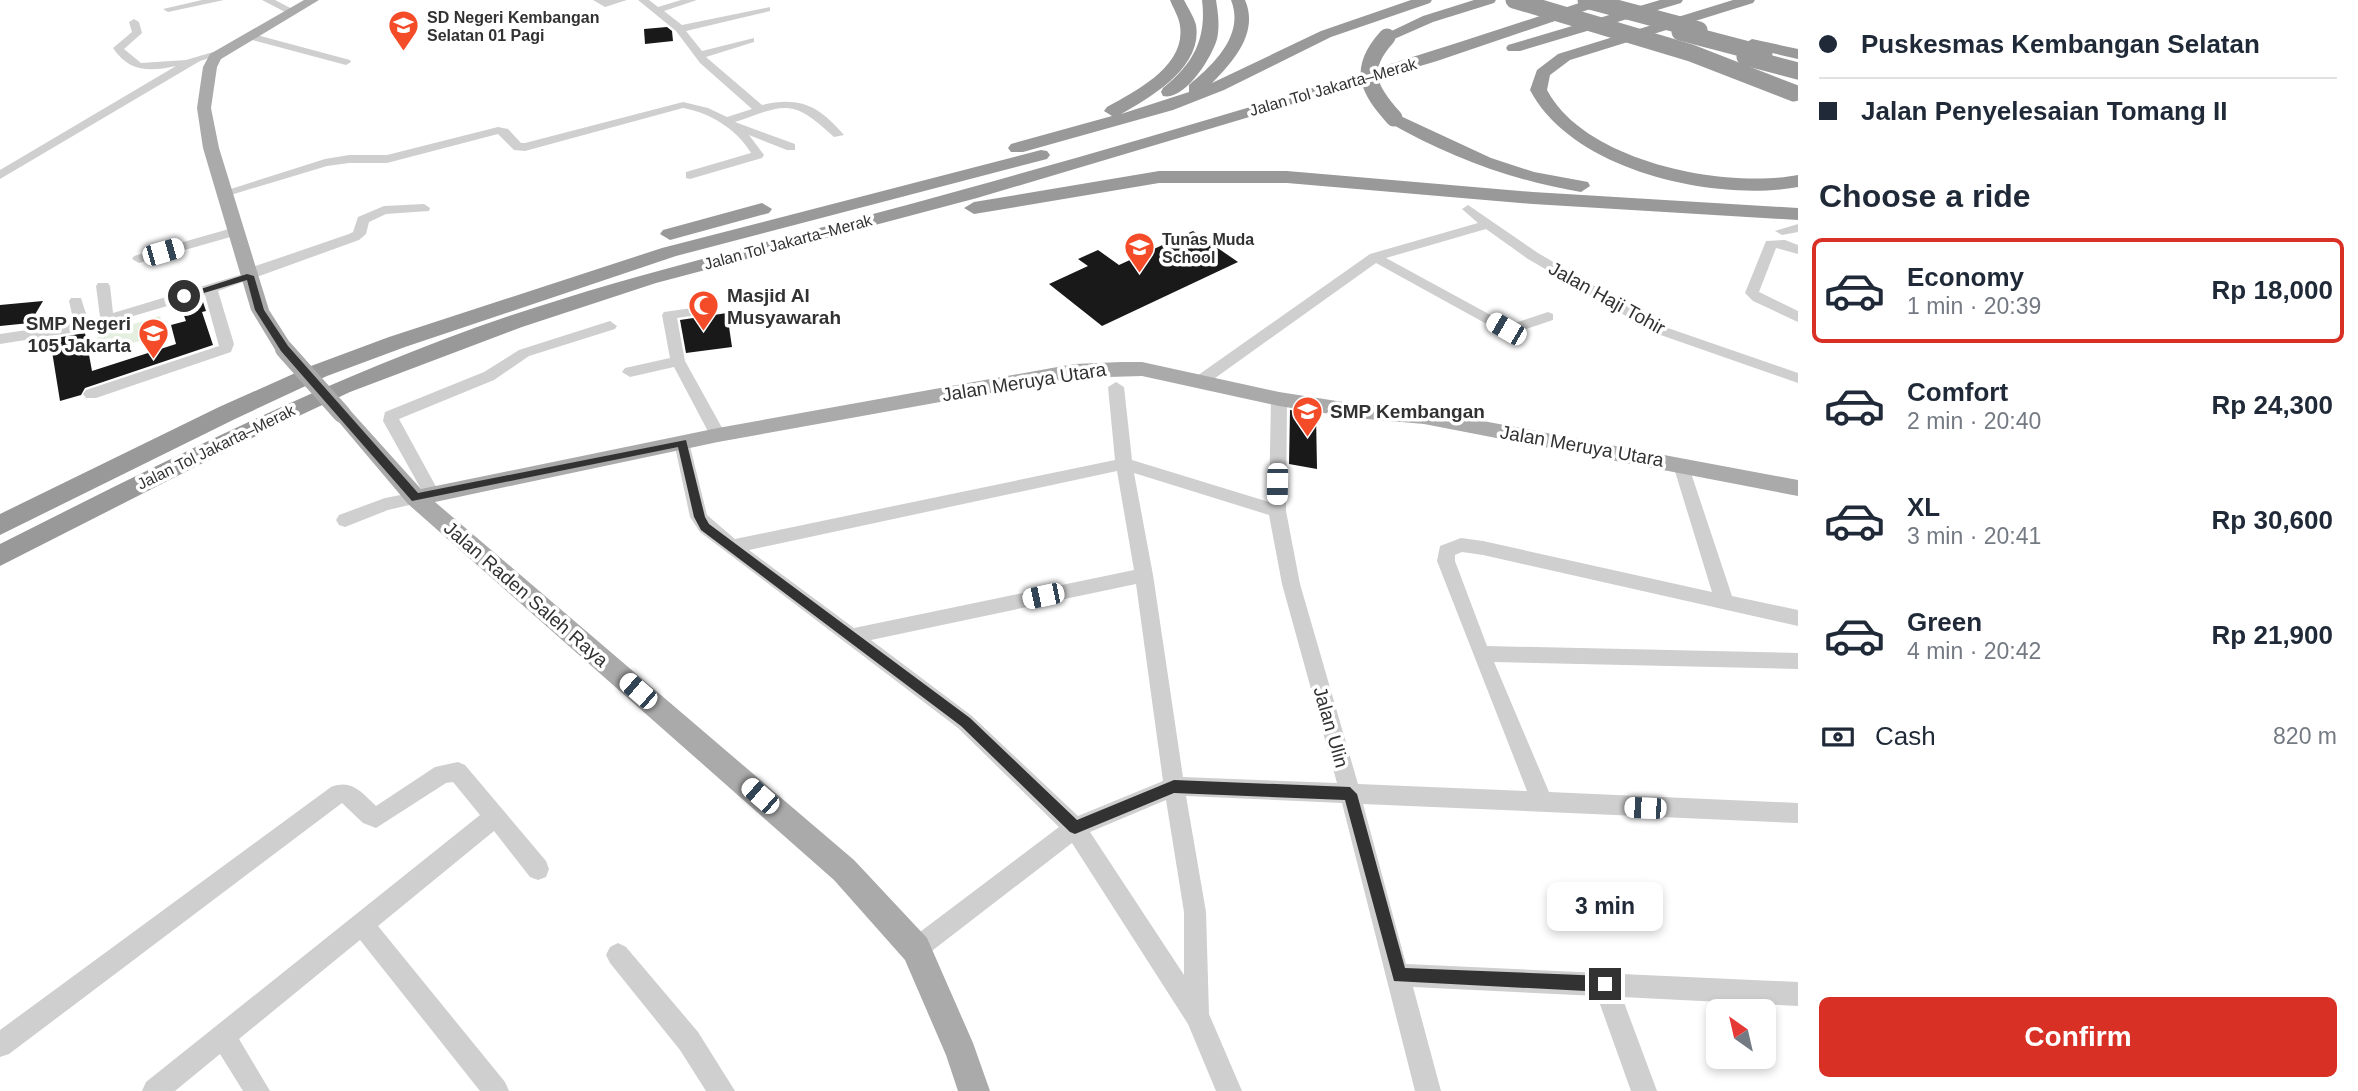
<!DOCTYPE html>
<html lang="en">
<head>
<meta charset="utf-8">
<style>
  :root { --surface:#fff; --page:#f6f6f7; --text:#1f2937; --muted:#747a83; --line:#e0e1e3; --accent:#d93025 }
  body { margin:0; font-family:Arial,sans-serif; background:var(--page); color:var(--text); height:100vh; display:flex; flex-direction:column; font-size:26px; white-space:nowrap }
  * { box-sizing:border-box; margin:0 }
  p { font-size:23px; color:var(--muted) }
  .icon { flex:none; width:38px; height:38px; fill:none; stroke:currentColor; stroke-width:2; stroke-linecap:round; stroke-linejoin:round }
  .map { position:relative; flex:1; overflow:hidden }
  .side { display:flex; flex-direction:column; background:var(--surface); width:560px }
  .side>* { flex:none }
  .guide { display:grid; align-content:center; height:154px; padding:0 21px; background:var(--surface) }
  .needle { width:46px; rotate:326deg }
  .tools { position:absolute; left:1706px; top:999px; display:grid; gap:14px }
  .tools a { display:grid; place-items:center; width:70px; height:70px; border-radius:10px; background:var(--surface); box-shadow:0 4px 10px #0003; font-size:35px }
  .end { position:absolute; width:32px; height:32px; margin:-16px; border:9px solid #323232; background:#fff; box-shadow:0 0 0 4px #fff }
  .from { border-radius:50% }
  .bubble { position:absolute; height:49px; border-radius:10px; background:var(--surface); box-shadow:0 4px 10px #0003; font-size:23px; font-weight:700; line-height:49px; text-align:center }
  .car { position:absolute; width:21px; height:42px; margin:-21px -10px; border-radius:9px; box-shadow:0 0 5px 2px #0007; background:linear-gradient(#fff 24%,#345 0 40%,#fff 0 76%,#345 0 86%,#fff 0) }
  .guide b { display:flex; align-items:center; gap:24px; height:66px; font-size:26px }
  .guide b+b { border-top:2px solid var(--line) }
  .guide i { width:18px; height:18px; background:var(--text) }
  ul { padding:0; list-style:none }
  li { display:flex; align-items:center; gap:21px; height:105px; margin:0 14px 10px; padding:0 7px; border:4px solid transparent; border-radius:10px }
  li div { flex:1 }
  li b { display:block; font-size:26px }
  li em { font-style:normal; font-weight:700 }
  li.active { border-color:var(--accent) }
  li>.icon { width:63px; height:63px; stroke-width:1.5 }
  h2 { padding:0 21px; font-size:32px; line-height:84px }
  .pay { display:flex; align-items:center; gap:18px; height:77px; padding:0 21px; font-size:26px }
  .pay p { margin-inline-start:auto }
  .action { display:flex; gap:14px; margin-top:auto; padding:14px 21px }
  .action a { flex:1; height:80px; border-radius:10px; background:var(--accent); color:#fff; font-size:28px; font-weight:700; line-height:80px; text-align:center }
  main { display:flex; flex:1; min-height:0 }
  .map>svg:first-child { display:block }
  .green { fill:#e4efdf }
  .building { fill:#191919 }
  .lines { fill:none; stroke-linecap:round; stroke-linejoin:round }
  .minor { fill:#cfcfcf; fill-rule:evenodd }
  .major { fill:#aaa; fill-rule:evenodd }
  .highway { fill:#999; fill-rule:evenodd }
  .major-bridge { stroke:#aaa; stroke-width:18 }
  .highway-bridge { stroke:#999; stroke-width:17 }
  .route { fill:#323232 }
  .labels { text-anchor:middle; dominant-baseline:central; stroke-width:7; stroke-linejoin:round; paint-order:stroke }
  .far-poi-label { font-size:16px; font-weight:bold; fill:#323232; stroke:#fff; text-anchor:start }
  .far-street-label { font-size:16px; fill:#323232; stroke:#fff }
  .poi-label { font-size:19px; font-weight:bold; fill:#323232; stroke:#fff; text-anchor:start }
  .street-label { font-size:19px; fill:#323232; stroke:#fff }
</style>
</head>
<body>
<main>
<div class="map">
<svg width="1798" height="1091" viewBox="0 0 1798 1091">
  <rect width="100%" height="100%" fill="#fff"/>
  <polygon class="green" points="160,316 165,333 101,353 97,335"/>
  <g class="building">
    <polygon points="667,27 672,31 673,41 645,44 644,29"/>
    <polygon points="1193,231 1238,262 1102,326 1049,284 1088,266 1078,259 1098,250 1119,265"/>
    <polygon points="202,299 206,311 202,312 213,345 85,388 81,395 60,401 50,339 85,333 92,371 176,344 171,325 186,321 180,305"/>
    <polygon points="43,301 30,323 0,326 0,305"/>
    <polygon points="727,313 732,347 686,353 680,320"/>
    <polygon points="1290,410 1316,414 1317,469 1289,464"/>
  </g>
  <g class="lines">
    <g class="minor">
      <polygon points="202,0 224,0 168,12 163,9"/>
      <polygon points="262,0 275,0 296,11 287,13"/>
      <polygon points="593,0 627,0 605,7"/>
      <path d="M638,0H649L658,7L681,0H697L664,11L682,25L770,7V11L686,31L702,51L754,38V42L706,57L762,105C800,96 819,106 844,135L834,137C792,98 786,104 735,122L795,144V150H787L749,135L764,155L762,158L690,179L686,178V172L751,153C738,130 709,112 683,108L525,151L514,150L498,134L387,163H349L327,166L224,197L218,193L325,159L349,155H387L498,127L508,129L521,143H525L683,102L708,108L727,117L752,109L700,63L676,31Z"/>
      <path d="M134,19L139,22L142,33L124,49L141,63L186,60L220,50L225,53L200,61L0,179V170L176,66C149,72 129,72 113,48L132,32L129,22Z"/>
      <polygon points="249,33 350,60 351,62 346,65 245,38 244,36"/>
      <polygon points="424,204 430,208 429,211 386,214 369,222 366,234 359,240 218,291 234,344 231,352 96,398 86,398 83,394 86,390 219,346 205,295 82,331 0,344 0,334 74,323 69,301 71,298 81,298 88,320 100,317 96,286 98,283 108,283 110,286 113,313 243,274 244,270 349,234 353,232 358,217 384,206"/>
      <polygon points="1468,205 1538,253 1665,327 1798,373 1798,383 1655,333 1528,259 1486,229 1386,258 1509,325 1548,312 1553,314 1553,320 1508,335 1503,333 1376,263 1204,386 1194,386 1191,382 1194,378 1370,254 1478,223 1462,209"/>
      <polygon points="1798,224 1798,232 1782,235 1775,231"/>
      <polygon points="236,227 241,228 241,234 139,263 132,259 134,256"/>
      <polygon points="1785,240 1798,245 1798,254 1776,248 1759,292 1798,311 1798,322 1753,301 1745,293 1766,241"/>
      <polygon points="706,306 711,307 711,313 677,318 685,361 726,435 718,441 712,439 674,367 630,377 622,372 625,368 670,358 662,315 664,312"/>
      <polygon points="610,321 617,326 615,329 529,356 494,380 399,419 440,494 432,500 426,498 383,421 385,412 484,372 519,350"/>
      <path d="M1116,382L1124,387L1132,460L1269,502L1271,399L1279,394L1287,399L1286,511L1300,584L1358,784L1527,791L1437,561L1440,546L1461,538L1483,541L1712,592L1673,465L1675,461H1687L1732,596L1798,610V626L1483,555L1462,552L1455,555V561L1487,646L1798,653V669L1494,662L1549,792L1798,803V823L1363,804L1406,964L1798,982V1006L1622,997L1657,1091H1631L1597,996L1413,987L1441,1091H1415L1342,803L1186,796L1206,912L1209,1014L1242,1091H1216L1188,1024L1072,843L924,957L916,961L908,957L904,949L908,941L1059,827L958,728L700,532L690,517L674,442L676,438H688L707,515L735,539L1115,460L1108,387ZM1117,471L1134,570L854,628L749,550ZM1134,473L1269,515L1282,584L1337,783L1183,777L1153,575ZM1136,584L1163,781L1078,816L972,716L871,640ZM1166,800L1184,912V975L1090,832Z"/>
      <polygon points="416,492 424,498 422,502 388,510 345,527 339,525 336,520 339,515 385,498"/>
      <path d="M458,762L465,765L546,861L549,869L546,877L538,880L530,877L494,831L378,926L505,1082L509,1091H480L360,940L239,1039L270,1091H243L220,1054L175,1091H142L146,1082L480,815L453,782L446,783L376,828L363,823L342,803L9,1054L0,1057V1030L331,787C352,779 361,792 376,806L435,767Z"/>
      <polygon points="618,943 626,947 698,1032 735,1091 706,1091 680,1050 610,963 606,955 610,947"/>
    </g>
    <g class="major">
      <polygon points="304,0 319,0 221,59 217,67 211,108 219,148 269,310 294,349 291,353 277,353 251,310 203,148 197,108 203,67 210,54"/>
      <polygon points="1121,362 1142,362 1279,392 1356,404 1424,410 1798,480 1798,496 1424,424 1356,418 1279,406 1142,376 1074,378 718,442 435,502 854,860 927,938 973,1043 990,1091 958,1091 946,1055 905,960 834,880 408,504 332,414 335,409 349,409 421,489 718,428 1074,364"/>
    </g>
    <g class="highway">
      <path d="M1170,0H1184C1188,8 1194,17 1196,25C1203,67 1151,97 1121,114L1189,92V85C1214,64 1245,35 1231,0H1245C1259,32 1234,61 1212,83L1321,31L1411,0H1432L1430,3L1331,37L1224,90L1173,110L1023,152H1011L1008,148L1011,144L1112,116L1104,111L1107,107C1136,91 1186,66 1180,26C1179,17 1173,8 1170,0Z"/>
      <path d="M1202,0H1216C1218,13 1220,26 1217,39C1212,57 1185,101 1163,96L1161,92L1163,88C1193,64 1207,39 1202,0Z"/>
      <polygon points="1474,0 1496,0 1494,3 1433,22 1392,40 1387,42 1379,37 1423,16"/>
      <path d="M1588,0H1610L1608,3L1437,61L977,198L656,283L522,327L350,392L254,437L0,566V544C167,460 332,376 509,316C659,266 813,232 965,189C1174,131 1383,69 1588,0Z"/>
      <polygon points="1660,0 1683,0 1681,3 1520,51 1508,51 1506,48 1508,45"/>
      <path d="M1733,0H1755L1753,3L1570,60L1550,75L1547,90C1585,162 1724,189 1798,175V187C1715,202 1572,171 1530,90L1537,70L1558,54Z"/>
      <polygon points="1752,39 1798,49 1798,59 1746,47 1744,44"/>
      <path d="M1394,113L1491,158L1534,172L1588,182L1590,186L1581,192C1511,180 1449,157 1388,122L1385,118Z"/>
      <polygon points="1041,150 1047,151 1050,155 1047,159 676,256 405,347 327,376 235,419 0,535 0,514 219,407 311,366 389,337 662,248"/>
      <polygon points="1159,171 1287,171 1533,192 1798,208 1798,220 1533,204 1287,183 1159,183 974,214 964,208 974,202"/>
      <polygon points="762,203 772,209 769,213 670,240 660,234 663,230"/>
    </g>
    <polyline class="major-bridge" points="284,349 342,414"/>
    <g class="highway-bridge">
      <polyline points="1514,0 1691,53 1794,93"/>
      <polyline points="1586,0 1699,30"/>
      <polyline points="1680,32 1764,54"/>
      <path d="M1387,37C1358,69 1367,88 1394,118"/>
      <polyline points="1745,57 1798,71"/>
    </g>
  </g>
  <polygon class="route" points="247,274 254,276 264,310 288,346 418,493 686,440 705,517 709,524 970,718 1077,820 1174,780 1350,787 1357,794 1405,968 1605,976 1610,979 1613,984 1610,989 1605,992 1394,981 1345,800 1174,793 1075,834 1070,832 961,726 701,530 694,517 678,447 412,501 281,351 255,310 247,280 184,299 179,296"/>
  <defs>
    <symbol id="school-pin" viewBox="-11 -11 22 30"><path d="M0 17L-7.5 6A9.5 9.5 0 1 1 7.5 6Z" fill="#f44b29" stroke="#fff"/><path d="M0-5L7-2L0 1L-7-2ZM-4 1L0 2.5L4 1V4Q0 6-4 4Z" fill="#fff"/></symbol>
    <symbol id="mosque-pin" viewBox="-11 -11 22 30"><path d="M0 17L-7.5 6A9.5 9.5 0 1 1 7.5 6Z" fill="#f44b29" stroke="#fff"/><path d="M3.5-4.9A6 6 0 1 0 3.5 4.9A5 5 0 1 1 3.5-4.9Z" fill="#fff"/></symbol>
  </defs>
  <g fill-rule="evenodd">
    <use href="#school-pin" x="386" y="8" width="35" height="47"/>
    <use href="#school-pin" x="1122" y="230" width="35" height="47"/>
    <use href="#mosque-pin" x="686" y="288" width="35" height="47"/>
    <use href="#school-pin" x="136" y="316" width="35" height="47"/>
    <use href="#school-pin" x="1290" y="394" width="35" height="47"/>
  </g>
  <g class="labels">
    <g class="far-poi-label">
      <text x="427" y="17">SD Negeri Kembangan<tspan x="427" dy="18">Selatan 01 Pagi</tspan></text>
      <text x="1162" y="239">Tunas Muda<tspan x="1162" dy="18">School</tspan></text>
    </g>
    <g class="far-street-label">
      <text transform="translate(1333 87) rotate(-16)">Jalan Tol Jakarta–Merak</text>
      <text transform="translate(788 242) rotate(-15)">Jalan Tol Jakarta–Merak</text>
      <text transform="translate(216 447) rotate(-26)">Jalan Tol Jakarta–Merak</text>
    </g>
    <g class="poi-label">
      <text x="727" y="295">Masjid Al<tspan x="727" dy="22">Musyawarah</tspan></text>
      <text x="131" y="323" text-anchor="end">SMP Negeri<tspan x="131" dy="22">105 Jakarta</tspan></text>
      <text x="1330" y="411">SMP Kembangan</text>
    </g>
    <g class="street-label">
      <text transform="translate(1607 298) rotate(29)">Jalan Haji Tohir</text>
      <text transform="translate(1024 382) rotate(-9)">Jalan Meruya Utara</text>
      <text transform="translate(1582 446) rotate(10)">Jalan Meruya Utara</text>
      <text transform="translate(526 594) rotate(41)">Jalan Raden Saleh Raya</text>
      <text transform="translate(1331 727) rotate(74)">Jalan Ulin</text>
    </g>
  </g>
</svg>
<div class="tools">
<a><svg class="needle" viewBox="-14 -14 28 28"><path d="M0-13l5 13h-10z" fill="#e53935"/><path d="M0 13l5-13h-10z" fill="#747a83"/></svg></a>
</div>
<i class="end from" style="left:184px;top:296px"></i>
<i class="end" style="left:1605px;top:984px"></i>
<div class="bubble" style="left:1547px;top:882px;width:116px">3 min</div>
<i class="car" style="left:163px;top:252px;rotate:74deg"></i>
<i class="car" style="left:1506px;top:329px;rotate:300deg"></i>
<i class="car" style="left:1277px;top:484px;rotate:181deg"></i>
<i class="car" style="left:1043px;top:596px;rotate:258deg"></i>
<i class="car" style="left:638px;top:691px;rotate:311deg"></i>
<i class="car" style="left:760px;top:796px;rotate:311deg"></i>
<i class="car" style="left:1645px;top:808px;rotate:272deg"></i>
</div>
<section class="side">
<div class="guide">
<b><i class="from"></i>Puskesmas Kembangan Selatan</b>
<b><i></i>Jalan Penyelesaian Tomang II</b>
</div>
<h2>Choose a ride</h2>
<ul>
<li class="active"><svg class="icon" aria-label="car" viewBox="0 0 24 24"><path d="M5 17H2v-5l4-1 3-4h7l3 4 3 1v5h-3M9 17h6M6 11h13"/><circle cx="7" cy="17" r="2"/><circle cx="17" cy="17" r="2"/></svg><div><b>Economy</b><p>1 min · 20:39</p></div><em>Rp 18,000</em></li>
<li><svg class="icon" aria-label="car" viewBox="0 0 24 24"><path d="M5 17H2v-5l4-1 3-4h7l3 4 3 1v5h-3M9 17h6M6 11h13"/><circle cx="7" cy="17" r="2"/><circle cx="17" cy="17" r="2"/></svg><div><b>Comfort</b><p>2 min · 20:40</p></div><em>Rp 24,300</em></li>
<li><svg class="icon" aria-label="car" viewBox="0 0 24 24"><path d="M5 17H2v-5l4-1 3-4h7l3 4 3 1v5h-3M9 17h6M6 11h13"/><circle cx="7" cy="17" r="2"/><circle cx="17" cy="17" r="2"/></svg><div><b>XL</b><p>3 min · 20:41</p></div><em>Rp 30,600</em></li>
<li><svg class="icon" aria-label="car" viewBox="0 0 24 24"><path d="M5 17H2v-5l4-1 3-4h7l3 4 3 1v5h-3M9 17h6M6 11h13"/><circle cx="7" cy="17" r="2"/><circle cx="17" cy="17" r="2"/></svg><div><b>Green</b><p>4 min · 20:42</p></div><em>Rp 21,900</em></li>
</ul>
<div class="pay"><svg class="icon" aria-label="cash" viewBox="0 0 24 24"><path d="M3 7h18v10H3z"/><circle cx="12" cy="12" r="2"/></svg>Cash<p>820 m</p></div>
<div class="action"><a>Confirm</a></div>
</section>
</main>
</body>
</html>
